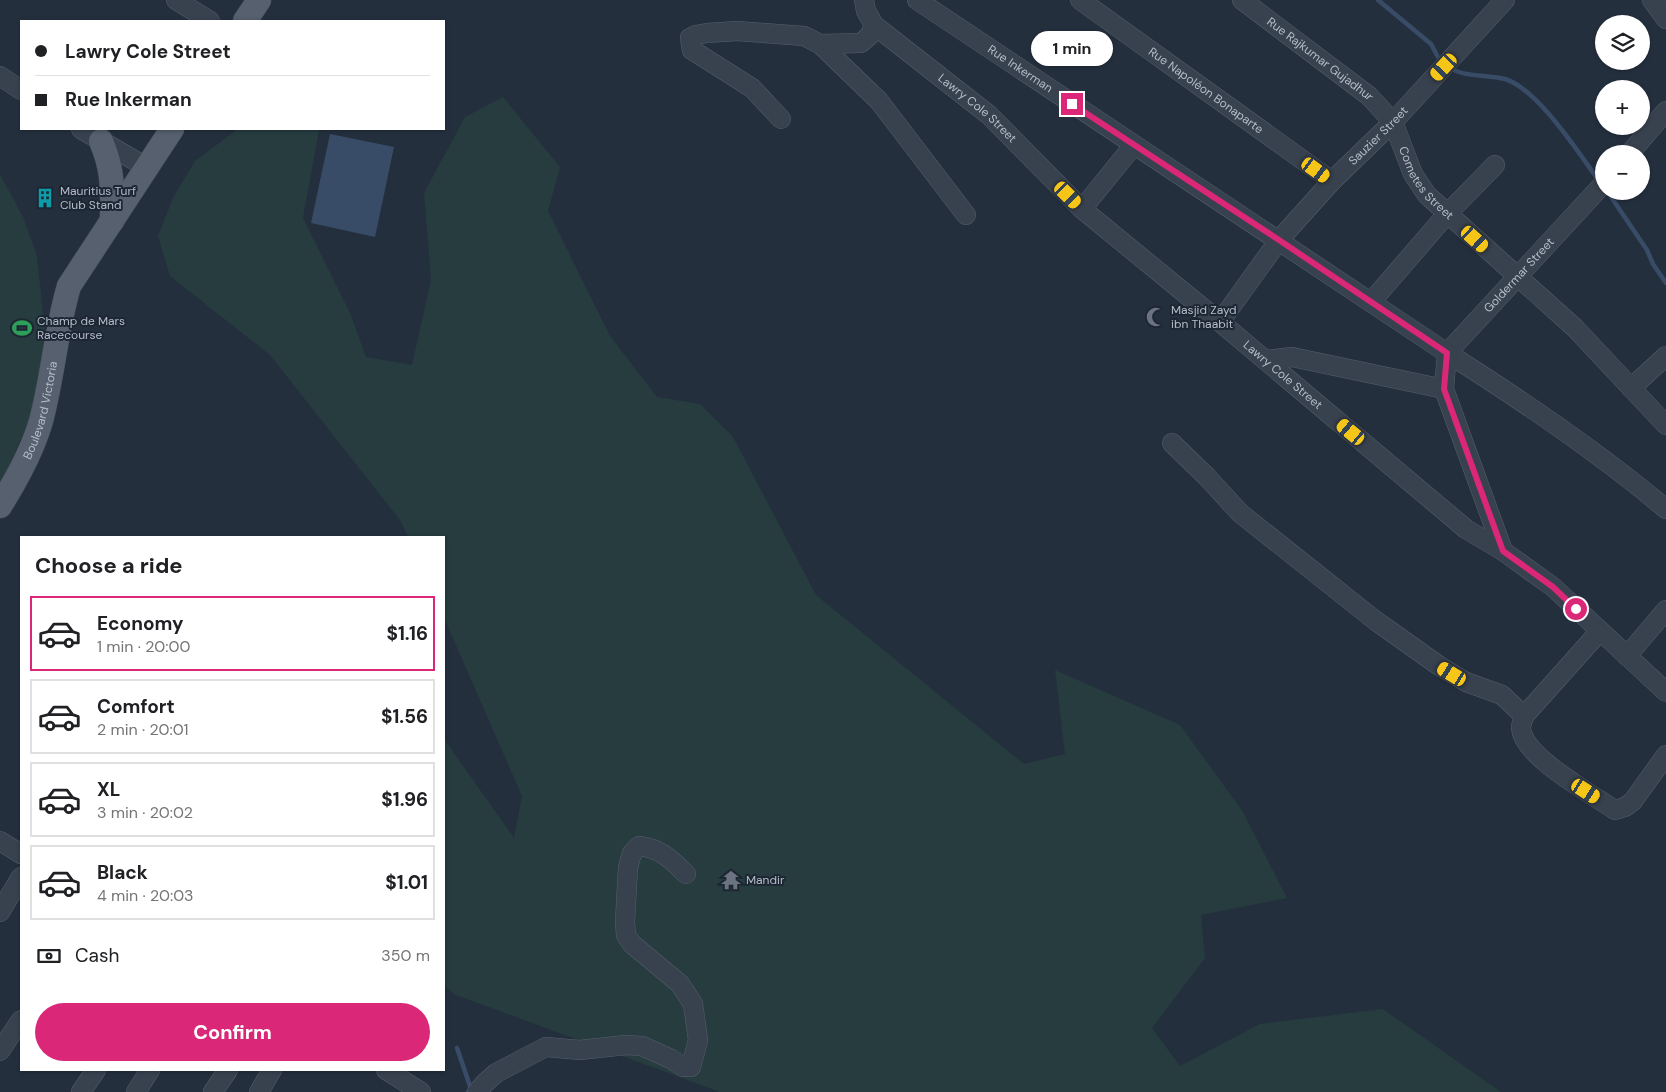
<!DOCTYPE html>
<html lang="en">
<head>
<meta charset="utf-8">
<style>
  :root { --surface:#fff; --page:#f2f2f2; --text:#202124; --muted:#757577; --line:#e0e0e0; --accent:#db2777 }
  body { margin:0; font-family:"DM Sans",sans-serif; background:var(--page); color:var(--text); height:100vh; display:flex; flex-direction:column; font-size:19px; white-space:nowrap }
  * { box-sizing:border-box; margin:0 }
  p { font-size:16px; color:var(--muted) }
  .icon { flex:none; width:28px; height:28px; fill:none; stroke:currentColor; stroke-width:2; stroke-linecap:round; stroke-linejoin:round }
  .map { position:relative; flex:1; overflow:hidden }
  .details { position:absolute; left:20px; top:536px; width:425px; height:535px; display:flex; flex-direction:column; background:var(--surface); border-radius:0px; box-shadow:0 1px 4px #0004 }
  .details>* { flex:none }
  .banner { position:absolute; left:20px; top:20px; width:425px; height:110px; border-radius:0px; box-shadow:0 1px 4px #0004; display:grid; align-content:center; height:110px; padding:0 15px; background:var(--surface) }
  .controls { position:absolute; left:1595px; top:15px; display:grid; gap:10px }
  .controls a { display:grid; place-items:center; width:55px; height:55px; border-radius:50%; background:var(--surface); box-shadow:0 1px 4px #0004; font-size:25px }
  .end { position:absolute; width:22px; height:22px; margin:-11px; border:6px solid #db2777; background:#fff; box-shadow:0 0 0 2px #fff }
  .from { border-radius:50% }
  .bubble { position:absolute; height:35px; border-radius:18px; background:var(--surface); box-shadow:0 1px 4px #0004; font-size:16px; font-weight:700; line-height:35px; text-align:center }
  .car { position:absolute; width:15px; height:30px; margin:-15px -8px; border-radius:6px; box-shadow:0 0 4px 1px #0007; background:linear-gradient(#f5c518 24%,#345 0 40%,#f5c518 0 76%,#345 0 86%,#f5c518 0) }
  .banner b { display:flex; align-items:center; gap:18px; height:48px; font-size:19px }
  .banner b+b { border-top:1px solid var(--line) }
  .banner i { width:12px; height:12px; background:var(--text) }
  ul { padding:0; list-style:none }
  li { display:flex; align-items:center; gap:15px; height:75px; margin:0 10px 8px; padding:0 5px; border:2px solid var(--line); border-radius:0px }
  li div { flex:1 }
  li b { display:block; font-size:19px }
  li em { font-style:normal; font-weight:700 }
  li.on { border-color:var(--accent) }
  li>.icon { width:45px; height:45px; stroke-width:1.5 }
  h2 { padding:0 15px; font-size:22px; line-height:60px }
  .pay { display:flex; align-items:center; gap:12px; height:55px; padding:0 15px; font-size:19px }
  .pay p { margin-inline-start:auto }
  .action { display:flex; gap:10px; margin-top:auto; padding:10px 15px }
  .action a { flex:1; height:58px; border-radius:30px; background:var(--accent); color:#fff; font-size:20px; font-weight:700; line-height:58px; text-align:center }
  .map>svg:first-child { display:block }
  .green { fill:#263c3f }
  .water { fill:#394c67 }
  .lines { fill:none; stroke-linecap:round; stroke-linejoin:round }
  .stream { stroke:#394c67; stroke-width:4.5 }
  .minor-casing { stroke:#565f6c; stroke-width:20 }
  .major-casing { stroke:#414a57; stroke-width:25 }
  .minor { stroke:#38414e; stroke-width:19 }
  .major { stroke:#56606e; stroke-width:24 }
  .route { stroke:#db2777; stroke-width:6 }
  .labels { text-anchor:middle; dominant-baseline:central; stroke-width:4; stroke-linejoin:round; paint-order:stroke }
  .street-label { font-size:12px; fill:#b4bcc9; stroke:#1d2633 }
  .poi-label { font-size:12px; fill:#b4bcc9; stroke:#1d2633; text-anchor:start }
</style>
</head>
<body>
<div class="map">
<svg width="1666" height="1092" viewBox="0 0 1666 1092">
  <rect width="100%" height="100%" fill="#242f3e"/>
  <g class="green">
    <polygon points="503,97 560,167 548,211 610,336 657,397 700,404 733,437 816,595 1024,764 1065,754 1055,670 1180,725 1243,812 1287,898 1201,915 1205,958 1152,1028 1180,1066 1260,1024 1383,1009 1501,1092 720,1092 456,995 444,986 444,739 514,838 522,796 444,618 444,538 408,537 400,520 270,355 170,276 158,236 173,198 195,161 238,129 318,129 319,130 303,218 350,313 366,357 412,365 431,280 424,193 465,117"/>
    <polygon points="0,174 23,217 37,256 46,344 38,401 4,477 0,483"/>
  </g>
  <polygon class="water" points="330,134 394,147 375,237 311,223"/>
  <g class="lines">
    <g class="stream">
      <polyline points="1378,0 1431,44 1439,59 1443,62"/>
      <path d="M1449,67C1464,78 1487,74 1505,79C1538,89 1579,154 1600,182"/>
      <polyline points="1607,191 1647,250 1653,264 1666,283"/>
      <polyline points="457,1048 471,1089 468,1092"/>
    </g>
    <defs>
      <g id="minor">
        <polyline points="176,0 210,21"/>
        <path id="s1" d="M864,0L866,11L874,25L989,115L1082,209L1220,322L1466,529L1503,551L1553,587L1666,692"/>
        <path id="s2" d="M917,0L1447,353C1523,401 1597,451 1666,509"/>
        <path id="s3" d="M1080,0L1332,181"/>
        <path id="s4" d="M1242,0L1369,96L1393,122L1413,174L1427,195L1575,328L1666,425"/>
        <polyline points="1652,0 1666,19"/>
        <polyline points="820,44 861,43 870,35 874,25"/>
        <polyline points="0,76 21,90"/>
        <polyline points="781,119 752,88 692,50 690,38 696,35 707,33 737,31 804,36 820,44 879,101 966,215"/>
        <polyline points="81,129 146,167"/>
        <polyline points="1629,154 1666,111"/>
        <polyline points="1082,209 1133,146"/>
        <polyline points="1371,302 1447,214 1495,165"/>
        <path id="s5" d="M1220,322L1279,240L1332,181L1393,122L1505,0"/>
        <path id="s6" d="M1447,353L1604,183"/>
        <polyline points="1447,353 1444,389 1503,551"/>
        <polyline points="1265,360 1292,357 1444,389"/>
        <polyline points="1631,388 1666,356"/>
        <polyline points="1172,443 1207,477 1240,513 1376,621 1438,665 1466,682 1502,695 1524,716"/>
        <path d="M1600,631L1524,716C1523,720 1521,724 1521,728C1523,757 1592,794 1615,810L1625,807L1633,801L1666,755"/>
        <polyline points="1627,656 1666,610"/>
        <polyline points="0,841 21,854"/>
        <polyline points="0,912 21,877"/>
        <polyline points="0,1051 21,1020"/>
        <polyline points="386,1070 421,1092"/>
        <polyline points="81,1092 96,1070"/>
        <polyline points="136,1092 150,1070"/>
        <polyline points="213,1092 228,1070"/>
        <polyline points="259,1092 272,1070"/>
        <path d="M477,1092L485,1083L496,1073L546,1047L580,1050L626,1045L642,1046L671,1059L683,1067H691L698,1040L693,1004L680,984L632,944L626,935L625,922L628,867L632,853L639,846C660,848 672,860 686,874"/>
      </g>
      <g id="major">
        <polyline points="245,21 259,0"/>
        <path d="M101,141C114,172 112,189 112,221"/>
        <path id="s7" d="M0,506C17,479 32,452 41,421C53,376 56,330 69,286L172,129"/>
      </g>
    </defs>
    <use href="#minor" class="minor-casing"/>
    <use href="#major" class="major-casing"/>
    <use href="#minor" class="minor"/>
    <use href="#major" class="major"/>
  </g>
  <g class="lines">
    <polyline class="route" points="1072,104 1279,240 1447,353 1444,389 1503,551 1553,587 1576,609"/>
  </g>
  <defs>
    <symbol id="building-bare" viewBox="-9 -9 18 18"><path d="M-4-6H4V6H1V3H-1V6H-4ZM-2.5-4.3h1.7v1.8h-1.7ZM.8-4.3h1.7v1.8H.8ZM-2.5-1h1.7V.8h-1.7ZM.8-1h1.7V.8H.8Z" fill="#0f9aa8" stroke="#1d2633" stroke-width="2.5" paint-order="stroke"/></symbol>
    <symbol id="mosque-bare" viewBox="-9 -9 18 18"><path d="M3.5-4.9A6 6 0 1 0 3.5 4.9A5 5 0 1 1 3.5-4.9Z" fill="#6b7280" stroke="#1d2633" stroke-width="2.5" paint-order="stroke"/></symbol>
    <symbol id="stadium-bare" viewBox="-9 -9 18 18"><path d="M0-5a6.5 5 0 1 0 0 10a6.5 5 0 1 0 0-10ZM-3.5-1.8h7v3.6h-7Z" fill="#2e9e5b" stroke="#1d2633" stroke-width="2.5" paint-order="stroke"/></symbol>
    <symbol id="temple-bare" viewBox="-9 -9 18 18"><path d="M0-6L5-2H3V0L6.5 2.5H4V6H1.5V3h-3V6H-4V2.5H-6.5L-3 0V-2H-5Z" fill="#6b7280" stroke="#1d2633" stroke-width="2.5" paint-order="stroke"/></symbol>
  </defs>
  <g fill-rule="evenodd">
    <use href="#building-bare" x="31" y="184" width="28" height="28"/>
    <use href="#mosque-bare" x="1142" y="303" width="28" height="28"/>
    <use href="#stadium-bare" x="8" y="314" width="28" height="28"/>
    <use href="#temple-bare" x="717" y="866" width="28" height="28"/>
  </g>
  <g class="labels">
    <g class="street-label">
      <text stroke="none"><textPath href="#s4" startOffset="98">Rue Rajkumar Gujadhur</textPath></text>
      <text stroke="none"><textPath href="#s2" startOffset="124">Rue Inkerman</textPath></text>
      <text stroke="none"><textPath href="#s3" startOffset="155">Rue Napoléon Bonaparte</textPath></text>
      <text stroke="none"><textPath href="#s1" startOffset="160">Lawry Cole Street</textPath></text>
      <text stroke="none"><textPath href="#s5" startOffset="245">Sauzier Street</textPath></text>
      <text stroke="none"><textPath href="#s4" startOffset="265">Cometes Street</textPath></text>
      <text stroke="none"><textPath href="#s6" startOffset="106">Goldermar Street</textPath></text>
      <text stroke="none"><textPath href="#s1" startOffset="566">Lawry Cole Street</textPath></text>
      <text stroke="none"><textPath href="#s7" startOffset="105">Boulevard Victoria</textPath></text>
    </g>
    <g class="poi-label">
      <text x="60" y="191">Mauritius Turf<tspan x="60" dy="14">Club Stand</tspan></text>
      <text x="1171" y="310">Masjid Zayd<tspan x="1171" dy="14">ibn Thaabit</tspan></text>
      <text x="37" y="321">Champ de Mars<tspan x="37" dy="14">Racecourse</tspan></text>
      <text x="746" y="880">Mandir</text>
    </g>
  </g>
</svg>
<div class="controls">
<a><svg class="icon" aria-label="layers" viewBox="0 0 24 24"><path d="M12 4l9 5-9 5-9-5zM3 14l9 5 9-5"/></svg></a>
<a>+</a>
<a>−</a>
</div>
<i class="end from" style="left:1576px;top:609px"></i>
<i class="end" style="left:1072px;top:104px"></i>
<div class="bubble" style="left:1031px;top:31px;width:82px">1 min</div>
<i class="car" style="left:1444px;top:67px;rotate:223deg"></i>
<i class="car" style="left:1316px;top:170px;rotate:126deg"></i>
<i class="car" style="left:1068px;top:195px;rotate:135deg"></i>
<i class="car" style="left:1475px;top:239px;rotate:132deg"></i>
<i class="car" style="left:1351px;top:432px;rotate:310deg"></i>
<i class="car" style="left:1452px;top:674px;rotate:301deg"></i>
<i class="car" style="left:1586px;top:791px;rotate:123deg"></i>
<div class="banner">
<b><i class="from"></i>Lawry Cole Street</b>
<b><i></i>Rue Inkerman</b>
</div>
<section class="details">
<h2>Choose a ride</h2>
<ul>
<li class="on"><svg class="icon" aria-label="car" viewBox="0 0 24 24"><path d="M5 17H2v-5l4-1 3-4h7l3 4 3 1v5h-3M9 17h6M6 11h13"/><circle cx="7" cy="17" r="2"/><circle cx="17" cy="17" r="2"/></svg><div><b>Economy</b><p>1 min · 20:00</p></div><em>$1.16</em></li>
<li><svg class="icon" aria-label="car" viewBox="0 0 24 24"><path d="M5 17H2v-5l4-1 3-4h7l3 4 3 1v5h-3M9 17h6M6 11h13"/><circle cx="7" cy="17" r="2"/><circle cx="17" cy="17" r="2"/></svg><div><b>Comfort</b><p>2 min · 20:01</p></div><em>$1.56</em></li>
<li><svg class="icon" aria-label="car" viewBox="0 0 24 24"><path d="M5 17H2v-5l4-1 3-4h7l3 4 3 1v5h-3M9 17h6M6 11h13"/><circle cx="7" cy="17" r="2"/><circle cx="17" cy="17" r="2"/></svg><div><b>XL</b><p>3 min · 20:02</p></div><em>$1.96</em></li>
<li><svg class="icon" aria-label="car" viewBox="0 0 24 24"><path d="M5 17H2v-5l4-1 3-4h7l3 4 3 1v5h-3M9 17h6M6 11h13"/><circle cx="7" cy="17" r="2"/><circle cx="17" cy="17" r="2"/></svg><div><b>Black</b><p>4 min · 20:03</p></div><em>$1.01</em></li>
</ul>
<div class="pay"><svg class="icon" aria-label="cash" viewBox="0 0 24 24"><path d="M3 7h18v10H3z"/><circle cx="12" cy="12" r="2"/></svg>Cash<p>350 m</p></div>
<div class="action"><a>Confirm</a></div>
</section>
</div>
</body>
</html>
